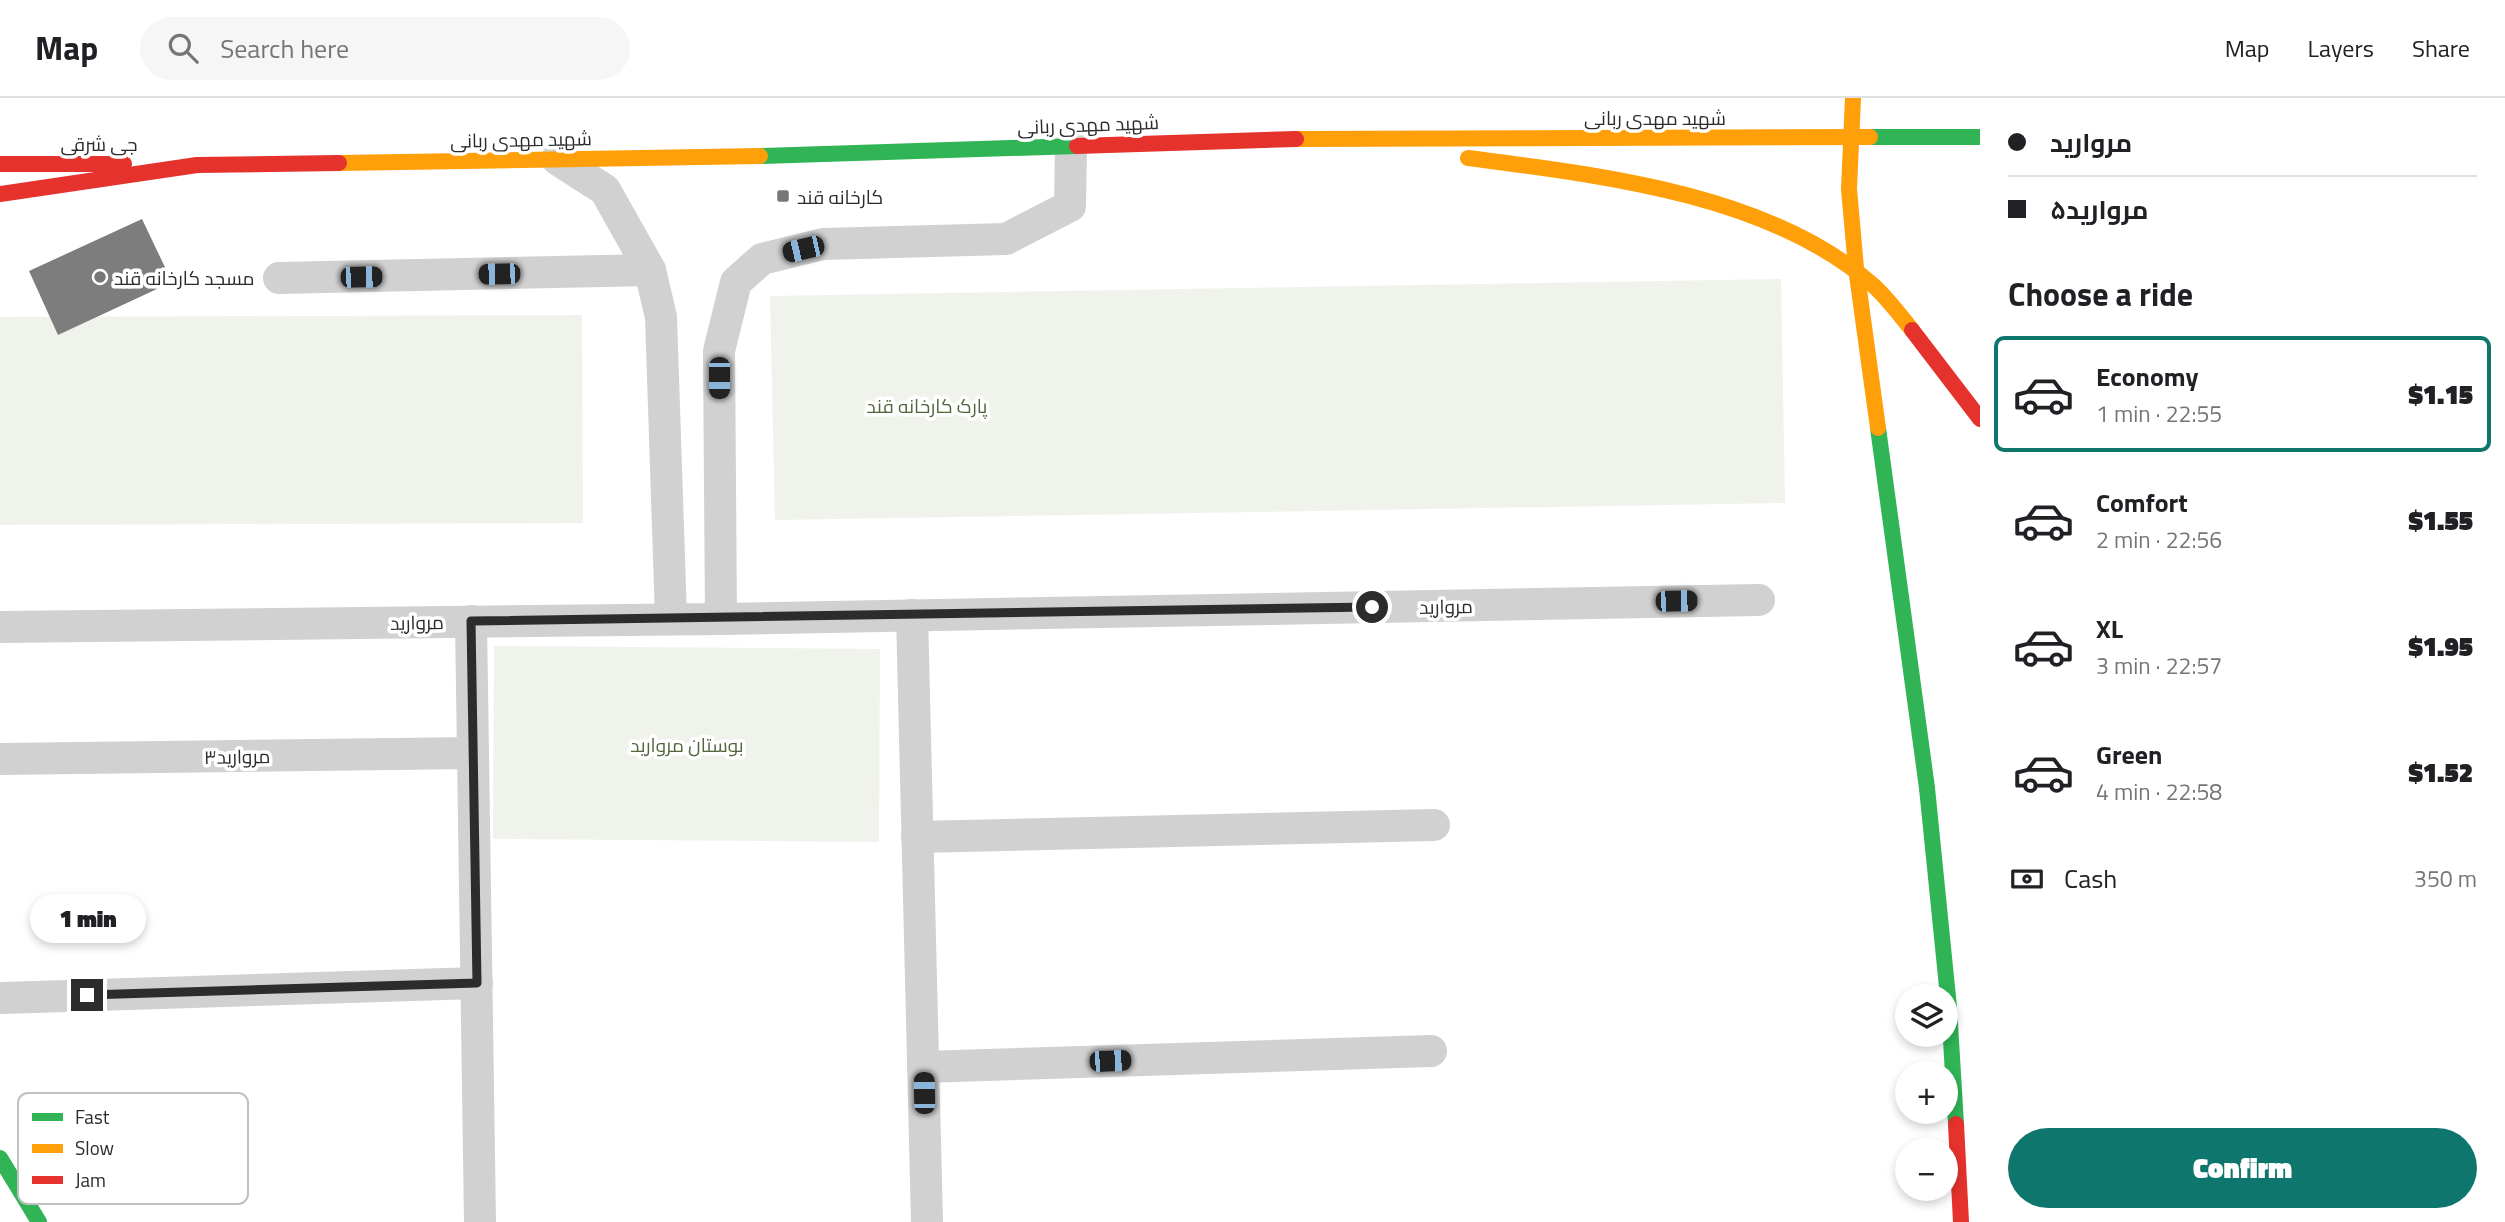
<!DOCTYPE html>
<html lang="en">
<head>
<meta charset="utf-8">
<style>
  :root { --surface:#fff; --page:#f6f6f6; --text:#202124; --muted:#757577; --line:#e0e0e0; --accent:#0f766e }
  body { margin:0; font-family:"Titillium Web",Cairo,sans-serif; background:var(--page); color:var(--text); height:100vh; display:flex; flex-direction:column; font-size:26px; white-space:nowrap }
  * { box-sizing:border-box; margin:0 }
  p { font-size:23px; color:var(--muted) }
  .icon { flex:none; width:38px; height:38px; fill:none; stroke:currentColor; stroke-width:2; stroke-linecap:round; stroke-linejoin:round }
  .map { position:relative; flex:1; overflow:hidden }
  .panel { display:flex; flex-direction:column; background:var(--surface); width:525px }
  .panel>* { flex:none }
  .hud { display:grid; align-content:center; height:154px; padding:0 28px; background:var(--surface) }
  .tools { position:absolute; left:1895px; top:886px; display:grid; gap:14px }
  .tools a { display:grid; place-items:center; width:63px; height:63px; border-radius:50%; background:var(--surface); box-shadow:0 4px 10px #0003; font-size:35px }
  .end { position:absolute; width:32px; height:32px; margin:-16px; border:9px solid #2c2c2c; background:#fff; box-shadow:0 0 0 4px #fff }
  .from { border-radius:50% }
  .bubble { position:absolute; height:49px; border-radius:24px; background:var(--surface); box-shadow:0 4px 10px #0003; font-size:23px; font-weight:800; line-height:49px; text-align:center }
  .car { position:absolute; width:21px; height:42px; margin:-21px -10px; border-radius:9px; box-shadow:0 0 5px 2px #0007; background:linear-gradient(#222 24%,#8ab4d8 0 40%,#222 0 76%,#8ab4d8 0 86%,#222 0) }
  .hud b { display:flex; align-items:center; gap:24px; height:66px; font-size:26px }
  .hud b+b { border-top:2px solid var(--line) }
  .hud i { width:18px; height:18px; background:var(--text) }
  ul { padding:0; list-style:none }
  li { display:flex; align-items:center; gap:21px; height:116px; margin:0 14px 10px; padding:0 14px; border:4px solid transparent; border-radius:10px }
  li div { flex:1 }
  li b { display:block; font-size:26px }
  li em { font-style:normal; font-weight:800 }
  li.selected { border-color:var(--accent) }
  li>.icon { width:63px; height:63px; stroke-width:1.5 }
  h2 { padding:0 28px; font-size:32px; line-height:84px }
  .pay { display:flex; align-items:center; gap:18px; height:77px; padding:0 28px; font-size:26px }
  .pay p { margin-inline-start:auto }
  .action { display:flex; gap:14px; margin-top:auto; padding:14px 28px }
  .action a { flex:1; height:80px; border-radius:42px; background:var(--accent); color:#fff; font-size:28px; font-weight:800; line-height:80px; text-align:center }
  header { display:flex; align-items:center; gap:42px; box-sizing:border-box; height:98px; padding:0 35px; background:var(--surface); border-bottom:2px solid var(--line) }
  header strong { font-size:33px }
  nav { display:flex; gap:38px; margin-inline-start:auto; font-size:24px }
  .search { width:490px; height:63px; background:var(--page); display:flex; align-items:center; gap:18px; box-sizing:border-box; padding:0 24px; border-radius:38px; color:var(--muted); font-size:26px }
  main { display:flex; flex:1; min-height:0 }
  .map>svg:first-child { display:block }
  .green { fill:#f0f3eb }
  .building { fill:#7d7d7d }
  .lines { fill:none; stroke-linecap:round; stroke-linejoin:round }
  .street { stroke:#d1d1d1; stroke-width:32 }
  .fast { stroke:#30b455; stroke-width:16 }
  .slow { stroke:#ff9f0a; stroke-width:16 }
  .jam { stroke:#e5322d; stroke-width:16 }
  .fast-bridge { stroke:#30b455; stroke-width:16 }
  .slow-bridge { stroke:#ff9f0a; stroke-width:16 }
  .route { stroke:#2c2c2c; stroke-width:9 }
  .poi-dot { fill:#767676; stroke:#fff; stroke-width:2.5 }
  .labels { text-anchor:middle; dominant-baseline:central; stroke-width:7; stroke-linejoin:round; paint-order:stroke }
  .street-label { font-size:19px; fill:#2c2c2c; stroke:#fff }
  .poi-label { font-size:19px; fill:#2c2c2c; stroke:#fff; text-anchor:start }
  .park-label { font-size:19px; fill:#53653c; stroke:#fff }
  .key { fill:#fff; stroke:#c0c0c0; stroke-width:2 }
  .key-label { font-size:19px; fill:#2c2c2c }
</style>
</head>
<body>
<header>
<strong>Map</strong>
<div class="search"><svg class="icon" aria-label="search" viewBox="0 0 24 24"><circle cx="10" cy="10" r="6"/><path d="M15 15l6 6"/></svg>Search here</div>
<nav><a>Map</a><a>Layers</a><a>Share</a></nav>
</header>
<main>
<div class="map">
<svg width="1980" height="1124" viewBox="0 0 1980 1124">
  <rect width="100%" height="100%" fill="#fff"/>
  <g class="green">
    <polygon points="1781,181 1785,405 775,422 770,198"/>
    <polygon points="582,217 583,425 0,427 0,219"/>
    <polygon points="494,548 880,551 879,744 493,741"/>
  </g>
  <polygon class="building" points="142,121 172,184 58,237 29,173"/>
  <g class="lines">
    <g class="street">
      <polyline points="557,61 605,92 650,172 661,219 671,520"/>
      <polyline points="279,180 650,172"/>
      <polyline points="912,517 927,1124"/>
      <polyline points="721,521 719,253 736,184 762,161 823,146 1006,141 1070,108 1071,48"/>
      <polyline points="471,523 480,1124"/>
      <polyline points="0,529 721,521 1759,502"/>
      <polyline points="0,661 473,655"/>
      <polyline points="917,739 1434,727"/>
      <polyline points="3,900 477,885"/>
      <polyline points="923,969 1431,953"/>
    </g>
    <g class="fast">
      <polyline points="1870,39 1980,39"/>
      <polyline points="760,58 1077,48"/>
      <polyline points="1927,690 1949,909 1956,1026"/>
      <polyline points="0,1060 39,1124"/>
    </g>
    <g class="slow">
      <polyline points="1296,41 1870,39"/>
      <path d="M1468,60C1599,77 1771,96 1874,188C1888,201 1900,217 1912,232"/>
      <polyline points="339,65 760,58"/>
    </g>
    <g class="jam">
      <polyline points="1077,48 1296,41"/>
      <polyline points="0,66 124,66"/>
      <polyline points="0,96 197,67 339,65"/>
      <polyline points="1912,232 1980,321"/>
      <polyline points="1956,1026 1961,1124"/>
    </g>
    <polyline class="fast-bridge" points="1878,330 1927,690"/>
    <polyline class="slow-bridge" points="1853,0 1849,91 1856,170 1878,330"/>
  </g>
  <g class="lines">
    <polyline class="route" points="87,897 477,885 471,523 1372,509"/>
  </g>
  <g class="poi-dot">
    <rect x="776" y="91" width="14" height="14" rx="3.5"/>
    <circle cx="100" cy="179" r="7"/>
  </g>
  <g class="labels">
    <g class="street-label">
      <text x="1655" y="19">شهید مهدی ربانی</text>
      <text transform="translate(1088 26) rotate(-2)">شهید مهدی ربانی</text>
      <text transform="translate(521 41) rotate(-1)">شهید مهدی ربانی</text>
      <text x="99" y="45">جی شرقی</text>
      <text transform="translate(1446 508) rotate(-1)">مروارید</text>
      <text transform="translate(417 524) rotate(-1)">مروارید</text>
      <text transform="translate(237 658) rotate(-1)">مروارید۳</text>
    </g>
    <g class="poi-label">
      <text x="797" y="98">کارخانه قند</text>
      <text x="114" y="179">مسجد کارخانه قند</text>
    </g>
    <g class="park-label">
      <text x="927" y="307">پارک کارخانه قند</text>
      <text x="687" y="646">بوستان مروارید</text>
    </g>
  </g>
  <rect x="18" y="995" width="230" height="111" rx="10" class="key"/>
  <rect x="32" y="1015" width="31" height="8" fill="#30b455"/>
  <rect x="32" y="1046" width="31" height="9" fill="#ff9f0a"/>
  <rect x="32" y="1078" width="31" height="8" fill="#e5322d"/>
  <g class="key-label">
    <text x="75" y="1026">Fast</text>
    <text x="75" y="1057">Slow</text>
    <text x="75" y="1089">Jam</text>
  </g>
</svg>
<div class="tools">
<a><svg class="icon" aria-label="layers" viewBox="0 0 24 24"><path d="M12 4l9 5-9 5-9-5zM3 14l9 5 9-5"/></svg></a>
<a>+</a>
<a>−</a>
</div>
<i class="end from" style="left:1372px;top:509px"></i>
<i class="end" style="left:87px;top:897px"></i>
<div class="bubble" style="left:30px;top:796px;width:116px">1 min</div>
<i class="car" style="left:803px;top:151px;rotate:257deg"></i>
<i class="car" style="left:499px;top:176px;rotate:269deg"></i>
<i class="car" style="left:361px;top:179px;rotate:89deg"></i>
<i class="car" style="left:719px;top:280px;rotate:180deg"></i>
<i class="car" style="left:1676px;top:503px;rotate:89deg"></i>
<i class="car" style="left:1110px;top:963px;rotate:88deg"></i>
<i class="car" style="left:924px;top:995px;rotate:359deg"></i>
</div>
<section class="panel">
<div class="hud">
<b><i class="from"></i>مروارید</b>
<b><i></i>مروارید۵</b>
</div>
<h2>Choose a ride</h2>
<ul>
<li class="selected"><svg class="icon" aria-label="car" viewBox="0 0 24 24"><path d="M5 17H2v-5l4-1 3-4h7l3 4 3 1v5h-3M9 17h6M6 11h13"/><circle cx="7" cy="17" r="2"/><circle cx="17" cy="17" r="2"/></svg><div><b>Economy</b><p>1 min · 22:55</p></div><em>$1.15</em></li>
<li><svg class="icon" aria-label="car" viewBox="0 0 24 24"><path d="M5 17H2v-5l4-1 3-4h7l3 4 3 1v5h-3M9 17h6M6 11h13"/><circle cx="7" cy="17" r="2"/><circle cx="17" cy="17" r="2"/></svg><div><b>Comfort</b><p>2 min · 22:56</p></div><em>$1.55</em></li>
<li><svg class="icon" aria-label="car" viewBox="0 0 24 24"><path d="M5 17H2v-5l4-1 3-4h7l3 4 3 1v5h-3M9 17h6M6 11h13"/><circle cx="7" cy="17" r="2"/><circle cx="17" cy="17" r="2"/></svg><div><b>XL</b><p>3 min · 22:57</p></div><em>$1.95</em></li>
<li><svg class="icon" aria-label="car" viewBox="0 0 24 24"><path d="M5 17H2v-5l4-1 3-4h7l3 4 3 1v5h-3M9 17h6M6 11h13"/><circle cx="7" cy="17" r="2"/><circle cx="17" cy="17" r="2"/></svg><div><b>Green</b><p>4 min · 22:58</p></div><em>$1.52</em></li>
</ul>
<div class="pay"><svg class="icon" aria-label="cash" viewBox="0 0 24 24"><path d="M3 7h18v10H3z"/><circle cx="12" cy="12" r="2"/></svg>Cash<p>350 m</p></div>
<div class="action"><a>Confirm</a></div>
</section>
</main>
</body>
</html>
